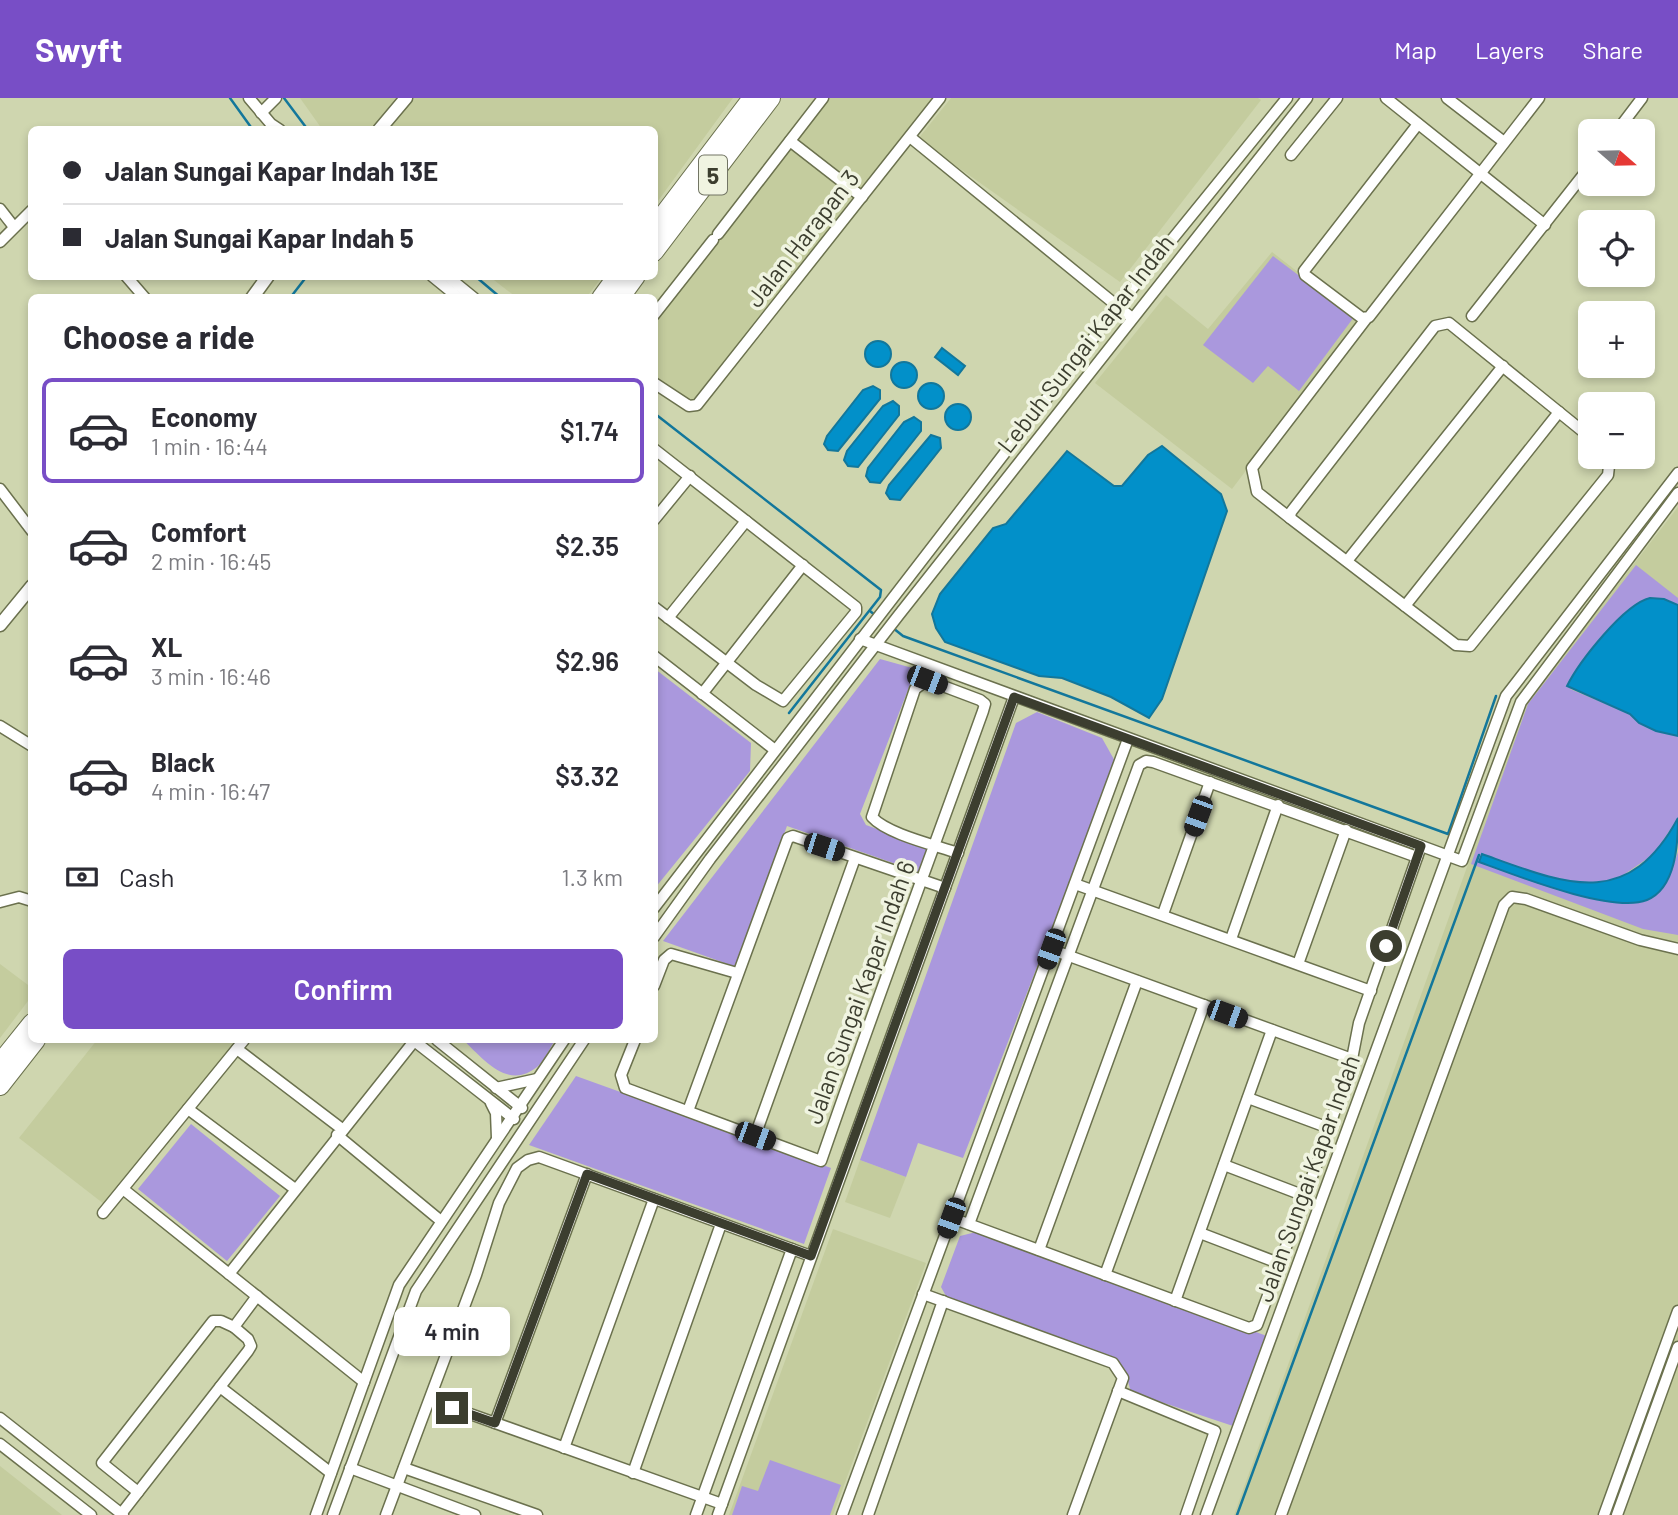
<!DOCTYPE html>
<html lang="en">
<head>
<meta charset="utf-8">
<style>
  :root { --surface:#fff; --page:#f2f2f3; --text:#2b2b33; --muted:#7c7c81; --line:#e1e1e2; --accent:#784ec6 }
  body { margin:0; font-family:Barlow,sans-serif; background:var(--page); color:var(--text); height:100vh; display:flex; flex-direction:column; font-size:26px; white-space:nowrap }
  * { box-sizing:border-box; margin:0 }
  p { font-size:23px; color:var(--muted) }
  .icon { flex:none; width:38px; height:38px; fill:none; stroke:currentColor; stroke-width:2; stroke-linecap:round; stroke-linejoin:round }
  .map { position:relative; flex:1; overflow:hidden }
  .panel { position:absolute; left:28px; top:196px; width:630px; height:749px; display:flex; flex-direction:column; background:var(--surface); border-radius:10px; box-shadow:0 4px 10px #0003 }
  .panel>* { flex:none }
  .guide { position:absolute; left:28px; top:28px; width:630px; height:154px; border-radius:10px; box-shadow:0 4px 10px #0003; display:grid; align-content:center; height:154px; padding:0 35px; background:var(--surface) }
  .needle { width:46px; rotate:110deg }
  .buttons { position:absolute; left:1578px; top:21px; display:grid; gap:14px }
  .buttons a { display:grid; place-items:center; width:77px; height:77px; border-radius:10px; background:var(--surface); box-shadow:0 4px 10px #0003; font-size:35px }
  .end { position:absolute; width:32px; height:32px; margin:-16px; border:9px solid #3c3e2f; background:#fff; box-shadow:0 0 0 4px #fff }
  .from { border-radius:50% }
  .bubble { position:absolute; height:49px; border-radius:10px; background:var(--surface); box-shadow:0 4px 10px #0003; font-size:23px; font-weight:600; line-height:49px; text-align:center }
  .car { position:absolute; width:21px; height:42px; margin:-21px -10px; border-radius:9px; box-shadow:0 0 5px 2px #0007; background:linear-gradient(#222 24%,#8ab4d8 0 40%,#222 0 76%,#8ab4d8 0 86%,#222 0) }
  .guide b { display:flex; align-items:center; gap:24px; height:66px; font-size:26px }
  .guide b+b { border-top:2px solid var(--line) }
  .guide i { width:18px; height:18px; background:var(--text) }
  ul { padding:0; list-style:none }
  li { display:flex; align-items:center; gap:21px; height:105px; margin:0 14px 10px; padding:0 21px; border:4px solid transparent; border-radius:10px }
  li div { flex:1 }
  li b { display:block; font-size:26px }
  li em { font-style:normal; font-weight:600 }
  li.on { border-color:var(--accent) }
  li>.icon { width:63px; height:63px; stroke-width:1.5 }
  h2 { padding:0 35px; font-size:32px; line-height:84px }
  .pay { display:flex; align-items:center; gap:18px; height:77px; padding:0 35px; font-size:26px }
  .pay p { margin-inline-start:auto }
  .button { display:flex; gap:14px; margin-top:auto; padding:14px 35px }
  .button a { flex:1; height:80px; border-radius:10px; background:var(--accent); color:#fff; font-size:28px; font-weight:600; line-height:80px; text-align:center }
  header { display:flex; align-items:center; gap:42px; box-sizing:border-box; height:98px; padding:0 35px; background:var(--accent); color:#fff }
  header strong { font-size:33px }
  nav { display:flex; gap:38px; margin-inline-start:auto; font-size:24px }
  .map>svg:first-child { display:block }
  .built { fill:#c4cc9e }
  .green { fill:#aa98dd }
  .water { fill:#0290c9; stroke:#13779b; stroke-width:2 }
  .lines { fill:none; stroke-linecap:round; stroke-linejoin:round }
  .stream { stroke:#13779b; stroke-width:2.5 }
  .minor-casing { stroke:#6b714e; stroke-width:13 }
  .tertiary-casing { stroke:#6b714e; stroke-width:15 }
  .trunk-casing { stroke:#6b714e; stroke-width:20 }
  .minor { stroke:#fff; stroke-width:10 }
  .tertiary { stroke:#fff; stroke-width:12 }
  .trunk { stroke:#fff; stroke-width:18 }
  .route { stroke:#3c3e2f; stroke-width:9 }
  .labels { text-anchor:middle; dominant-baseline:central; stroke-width:7; stroke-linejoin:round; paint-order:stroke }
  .shield { fill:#f0f4e1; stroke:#727564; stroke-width:2 }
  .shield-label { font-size:23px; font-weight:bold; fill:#3c3e2f }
  .street-label { font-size:24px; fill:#3c3e2f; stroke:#f0f4e1 }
</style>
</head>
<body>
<header>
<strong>Swyft</strong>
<nav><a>Map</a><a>Layers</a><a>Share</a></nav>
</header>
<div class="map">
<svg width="1678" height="1417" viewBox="0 0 1678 1417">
  <rect width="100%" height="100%" fill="#cfd6af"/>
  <g class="built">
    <polygon points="300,0 733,0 655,107 654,32 322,31"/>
    <polygon points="827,0 936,0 694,305 655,281 654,223"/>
    <polygon points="951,0 1258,0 1261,2 1120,184 918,41"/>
    <polygon points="1272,154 1360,222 1232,391 1095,285 1166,197 1208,231"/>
    <polygon points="490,179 602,179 586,200 516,199"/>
    <polygon points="1678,409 1678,1417 1234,1417 1526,605"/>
    <polygon points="0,866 32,890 31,899 0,940"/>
    <polygon points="97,942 240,942 104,1106 19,1040"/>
    <polygon points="860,1062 906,1079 890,1120 845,1104"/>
    <polygon points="833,1131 926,1165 833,1417 729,1417"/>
    <polygon points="0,1368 62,1417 0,1417"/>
  </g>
  <g class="green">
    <polygon points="1273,158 1354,219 1299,293 1268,268 1253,285 1203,247"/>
    <path d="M1636,467L1678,500V507L1675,505L1570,591L1630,616L1639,625L1656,633L1678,638V720L1654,756L1616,782L1592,787L1537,776L1539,784C1569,795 1637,820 1661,790C1669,780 1674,766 1678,754V837L1643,831L1471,766L1528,606Z"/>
    <polygon points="880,561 916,571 860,716 866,727 927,749 919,774 787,728 736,869 663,843"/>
    <polygon points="655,571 751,645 750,673 655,790"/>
    <polygon points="1037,614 1102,640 1116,665 963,1060 918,1045 906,1079 860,1062 1016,625"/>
    <path d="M463,942H555C550,950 544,963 537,969C507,993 483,960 463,942Z"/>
    <polygon points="576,978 831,1070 804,1146 529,1047"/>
    <polygon points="191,1026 280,1098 227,1163 138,1091"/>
    <polygon points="976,1134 1267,1238 1233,1328 1131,1294 1125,1273 1114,1259 946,1198 941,1189 960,1138"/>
    <polygon points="770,1362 841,1387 830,1417 732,1417 742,1388 758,1393"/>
  </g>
  <g class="water">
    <circle cx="878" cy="256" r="13"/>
    <polygon points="942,250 965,268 958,277 935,259"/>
    <circle cx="904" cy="277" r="13"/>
    <circle cx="931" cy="298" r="13"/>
    <polygon points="873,288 880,292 880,301 838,353 828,352 824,346 827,338 863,292"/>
    <polygon points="893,303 899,308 899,317 858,369 848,368 844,362 847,353 883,308"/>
    <circle cx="958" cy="319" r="13"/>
    <polygon points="914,319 921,324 921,333 880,385 870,384 866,378 868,370 904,324"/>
    <polygon points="931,337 940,340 941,350 900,402 890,401 886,395 889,387"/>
    <polygon points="1162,348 1221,396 1227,413 1162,601 1149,620 1111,599 1062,580 1039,578 945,544 936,530 932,516 940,496 993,430 1006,426 1067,353 1114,388 1122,388 1148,357"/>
    <path d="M1650,500L1664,501L1678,507V638L1656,633L1639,625L1630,616L1567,588C1579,564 1624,506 1650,500Z"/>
    <path d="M1678,720C1678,746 1676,790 1647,802C1612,816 1515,777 1479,764L1482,756C1563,785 1627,815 1678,720Z"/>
  </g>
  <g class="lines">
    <g class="stream">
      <polyline points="230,0 253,32"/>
      <polyline points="284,0 308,32"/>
      <polyline points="475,178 501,200"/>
      <polyline points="290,200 307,178"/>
      <polyline points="654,315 881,492 880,499 789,615"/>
      <polyline points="870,513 876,518"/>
      <polyline points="893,530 903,538 1448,736 1496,598"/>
      <polyline points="1237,1417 1479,757"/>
    </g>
    <defs>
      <g id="minor">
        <polyline points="249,0 271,26 280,32"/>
        <polyline points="1386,0 1545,127"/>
        <polyline points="1447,0 1504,44"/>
        <polyline points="261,15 276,0"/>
        <polyline points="1418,26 1304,173 1305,177 1362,220 1369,219 1539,0"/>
        <polyline points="1617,33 1642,0"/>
        <polyline points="910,39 1132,220"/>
        <polyline points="790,43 862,99"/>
        <polyline points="1291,57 1337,0"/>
        <polyline points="0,111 14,129"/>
        <polyline points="718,136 823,0"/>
        <polyline points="0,144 32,112"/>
        <polyline points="126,178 145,200"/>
        <polyline points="432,178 459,200"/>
        <polyline points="447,178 474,200"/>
        <polyline points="654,217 713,142"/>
        <polyline points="1472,218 1591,67"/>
        <polyline points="654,285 689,308 697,307 940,0"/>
        <polyline points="1591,340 1449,225 1435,228 1291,414 1290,420 1456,547 1470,548 1608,377 1610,359"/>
        <polyline points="654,351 856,509 856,514 783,603 756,587 654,509"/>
        <polyline points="0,391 32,433"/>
        <polyline points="1290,420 1257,394 1252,370 1366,221"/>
        <polyline points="654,422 690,378"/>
        <polyline points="1347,463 1503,268"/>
        <polyline points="1405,508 1559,314"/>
        <polyline points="668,520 746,423"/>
        <polyline points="860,541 1462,763 1521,604 1678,395"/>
        <polyline points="654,558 775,652"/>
        <polyline points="702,596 803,467"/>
        <polyline points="0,628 32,648"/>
        <polyline points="1075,786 1371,893"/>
        <polyline points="0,804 19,799 32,803"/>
        <polyline points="654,810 1118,208 1287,0"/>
        <polyline points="1163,816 1210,684"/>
        <polyline points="654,839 710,761 898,518 1307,0"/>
        <polyline points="1231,841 1278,707"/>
        <polyline points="1050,851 1352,961"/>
        <polyline points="1298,866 1346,732"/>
        <polyline points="654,888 664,862 671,856 737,875"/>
        <polyline points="413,942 514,1021"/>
        <polyline points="437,942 522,1010"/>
        <path d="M635,942L621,977L625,990L821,1063C873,912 929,763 983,613L985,606L980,602L927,582L915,591L872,719C887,736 935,747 958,755"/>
        <polyline points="237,951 342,1031"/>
        <polyline points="496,990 537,981"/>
        <polyline points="1248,1000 1329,1030"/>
        <polyline points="491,1005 496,1015 497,1040"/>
        <polyline points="188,1011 295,1091"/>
        <polyline points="688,1013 788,740 793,738 945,790"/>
        <polyline points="337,1037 441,1123"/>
        <polyline points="755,1038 855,760"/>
        <polyline points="1224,1067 1305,1098"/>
        <polyline points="123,1091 364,1284"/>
        <polyline points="103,1115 244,942"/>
        <polyline points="952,1120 1249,1230 1257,1227 1320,1057 1352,961 1359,925 1421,748"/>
        <polyline points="969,1126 1139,667 1146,663 1153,664 1417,759"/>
        <polyline points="1200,1135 1281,1166"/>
        <polyline points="1039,1152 1137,883"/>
        <polyline points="229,1176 415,942"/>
        <polyline points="1105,1177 1204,907"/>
        <polyline points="923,1196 1113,1265 1123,1280 1073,1417"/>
        <polyline points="1175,1203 1272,932"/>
        <polyline points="220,1289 331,1375"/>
        <polyline points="1118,1293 1215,1333 1186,1417"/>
        <polyline points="431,1302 722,1406"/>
        <polyline points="0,1320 123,1417"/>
        <polyline points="495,1325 587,1076"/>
        <polyline points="0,1346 91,1417"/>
        <polyline points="564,1350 654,1101"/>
        <polyline points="350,1370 475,1417"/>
        <polyline points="404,1370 537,1417"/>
        <polyline points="633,1375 721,1126"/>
        <polyline points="138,1394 102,1365 213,1223 221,1223 234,1229"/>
        <polyline points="121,1416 248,1253 251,1248 248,1241 234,1229 257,1198"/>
        <polyline points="316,1417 399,1187 564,942"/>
        <polyline points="333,1417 416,1193 584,942"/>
        <polyline points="386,1417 476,1177 499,1105 517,1070 528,1062 539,1059 811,1158"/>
        <polyline points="696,1417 792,1151"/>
        <polyline points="718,1417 1014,599"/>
        <polyline points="842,1417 1128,641"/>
        <polyline points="868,1417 943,1203"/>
        <polyline points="1206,1417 1506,598 1678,375"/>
        <polyline points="1281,1417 1504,807 1512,799 1526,801 1640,842 1678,851"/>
        <polyline points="1604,1417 1678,1213"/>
        <polyline points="1617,1417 1678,1249"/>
      </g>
      <g id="tertiary">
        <polyline points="379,32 406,0"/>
        <polyline points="252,200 268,178"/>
        <polyline points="0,527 32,488"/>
      </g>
      <g id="trunk">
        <polyline points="654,129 752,0"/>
        <polyline points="654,154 771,0"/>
        <polyline points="601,200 617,178"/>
        <polyline points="620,200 636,178"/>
        <polyline points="0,965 32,925"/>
        <polyline points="0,988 36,942"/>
      </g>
    </defs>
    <use href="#minor" class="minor-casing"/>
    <use href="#tertiary" class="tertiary-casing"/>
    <use href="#trunk" class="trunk-casing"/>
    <use href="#minor" class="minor"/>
    <use href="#tertiary" class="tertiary"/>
    <use href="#trunk" class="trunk"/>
  </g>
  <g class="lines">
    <polyline class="route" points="452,1310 495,1325 587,1076 811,1158 1014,599 1421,748 1386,848"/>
  </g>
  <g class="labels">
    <rect class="shield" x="699" y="57.5" width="28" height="39" rx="5"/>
    <g class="shield-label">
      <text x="713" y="77">5</text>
    </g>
    <g class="street-label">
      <text transform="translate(802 140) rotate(-52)">Jalan Harapan 3</text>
      <text transform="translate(1085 245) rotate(-52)">Lebuh Sungai Kapar Indah</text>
      <text transform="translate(859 894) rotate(-70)">Jalan Sungai Kapar Indah 6</text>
      <text transform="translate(1307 1080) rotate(-70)">Jalan Sungai Kapar Indah</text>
    </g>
  </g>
</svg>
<div class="buttons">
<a><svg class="needle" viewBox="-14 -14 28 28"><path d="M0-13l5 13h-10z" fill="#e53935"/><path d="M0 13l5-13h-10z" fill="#7c7c81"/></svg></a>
<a><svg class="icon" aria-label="locate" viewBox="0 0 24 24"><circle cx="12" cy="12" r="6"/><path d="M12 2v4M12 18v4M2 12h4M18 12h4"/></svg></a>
<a>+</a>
<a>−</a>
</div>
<i class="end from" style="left:1386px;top:848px"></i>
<i class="end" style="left:452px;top:1310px"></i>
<div class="bubble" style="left:394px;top:1209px;width:116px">4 min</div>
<i class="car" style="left:927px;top:582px;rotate:111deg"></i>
<i class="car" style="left:1198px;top:718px;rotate:200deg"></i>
<i class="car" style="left:824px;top:749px;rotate:108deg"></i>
<i class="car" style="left:1051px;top:851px;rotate:200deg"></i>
<i class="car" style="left:1227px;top:916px;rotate:110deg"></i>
<i class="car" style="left:755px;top:1038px;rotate:110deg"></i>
<i class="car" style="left:951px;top:1120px;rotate:200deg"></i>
<div class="guide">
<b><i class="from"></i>Jalan Sungai Kapar Indah 13E</b>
<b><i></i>Jalan Sungai Kapar Indah 5</b>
</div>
<section class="panel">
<h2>Choose a ride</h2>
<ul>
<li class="on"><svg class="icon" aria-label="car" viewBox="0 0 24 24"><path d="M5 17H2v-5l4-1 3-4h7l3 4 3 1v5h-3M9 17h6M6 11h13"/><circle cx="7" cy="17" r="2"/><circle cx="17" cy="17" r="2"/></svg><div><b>Economy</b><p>1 min · 16:44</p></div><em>$1.74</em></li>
<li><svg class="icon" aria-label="car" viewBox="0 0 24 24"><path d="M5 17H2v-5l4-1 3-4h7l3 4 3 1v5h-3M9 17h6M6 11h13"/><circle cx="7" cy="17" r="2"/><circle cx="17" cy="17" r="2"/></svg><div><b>Comfort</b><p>2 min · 16:45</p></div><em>$2.35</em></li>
<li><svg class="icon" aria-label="car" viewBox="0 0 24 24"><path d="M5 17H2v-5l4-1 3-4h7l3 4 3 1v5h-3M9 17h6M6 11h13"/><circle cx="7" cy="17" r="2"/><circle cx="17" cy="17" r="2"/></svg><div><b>XL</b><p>3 min · 16:46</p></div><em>$2.96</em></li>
<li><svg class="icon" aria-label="car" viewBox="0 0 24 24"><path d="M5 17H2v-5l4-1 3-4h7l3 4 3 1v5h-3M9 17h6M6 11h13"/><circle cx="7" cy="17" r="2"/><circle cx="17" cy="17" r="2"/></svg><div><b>Black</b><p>4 min · 16:47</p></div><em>$3.32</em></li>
</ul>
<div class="pay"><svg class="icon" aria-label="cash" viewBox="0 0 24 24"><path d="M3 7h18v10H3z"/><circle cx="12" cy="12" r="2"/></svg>Cash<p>1.3 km</p></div>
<div class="button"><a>Confirm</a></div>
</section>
</div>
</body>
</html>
